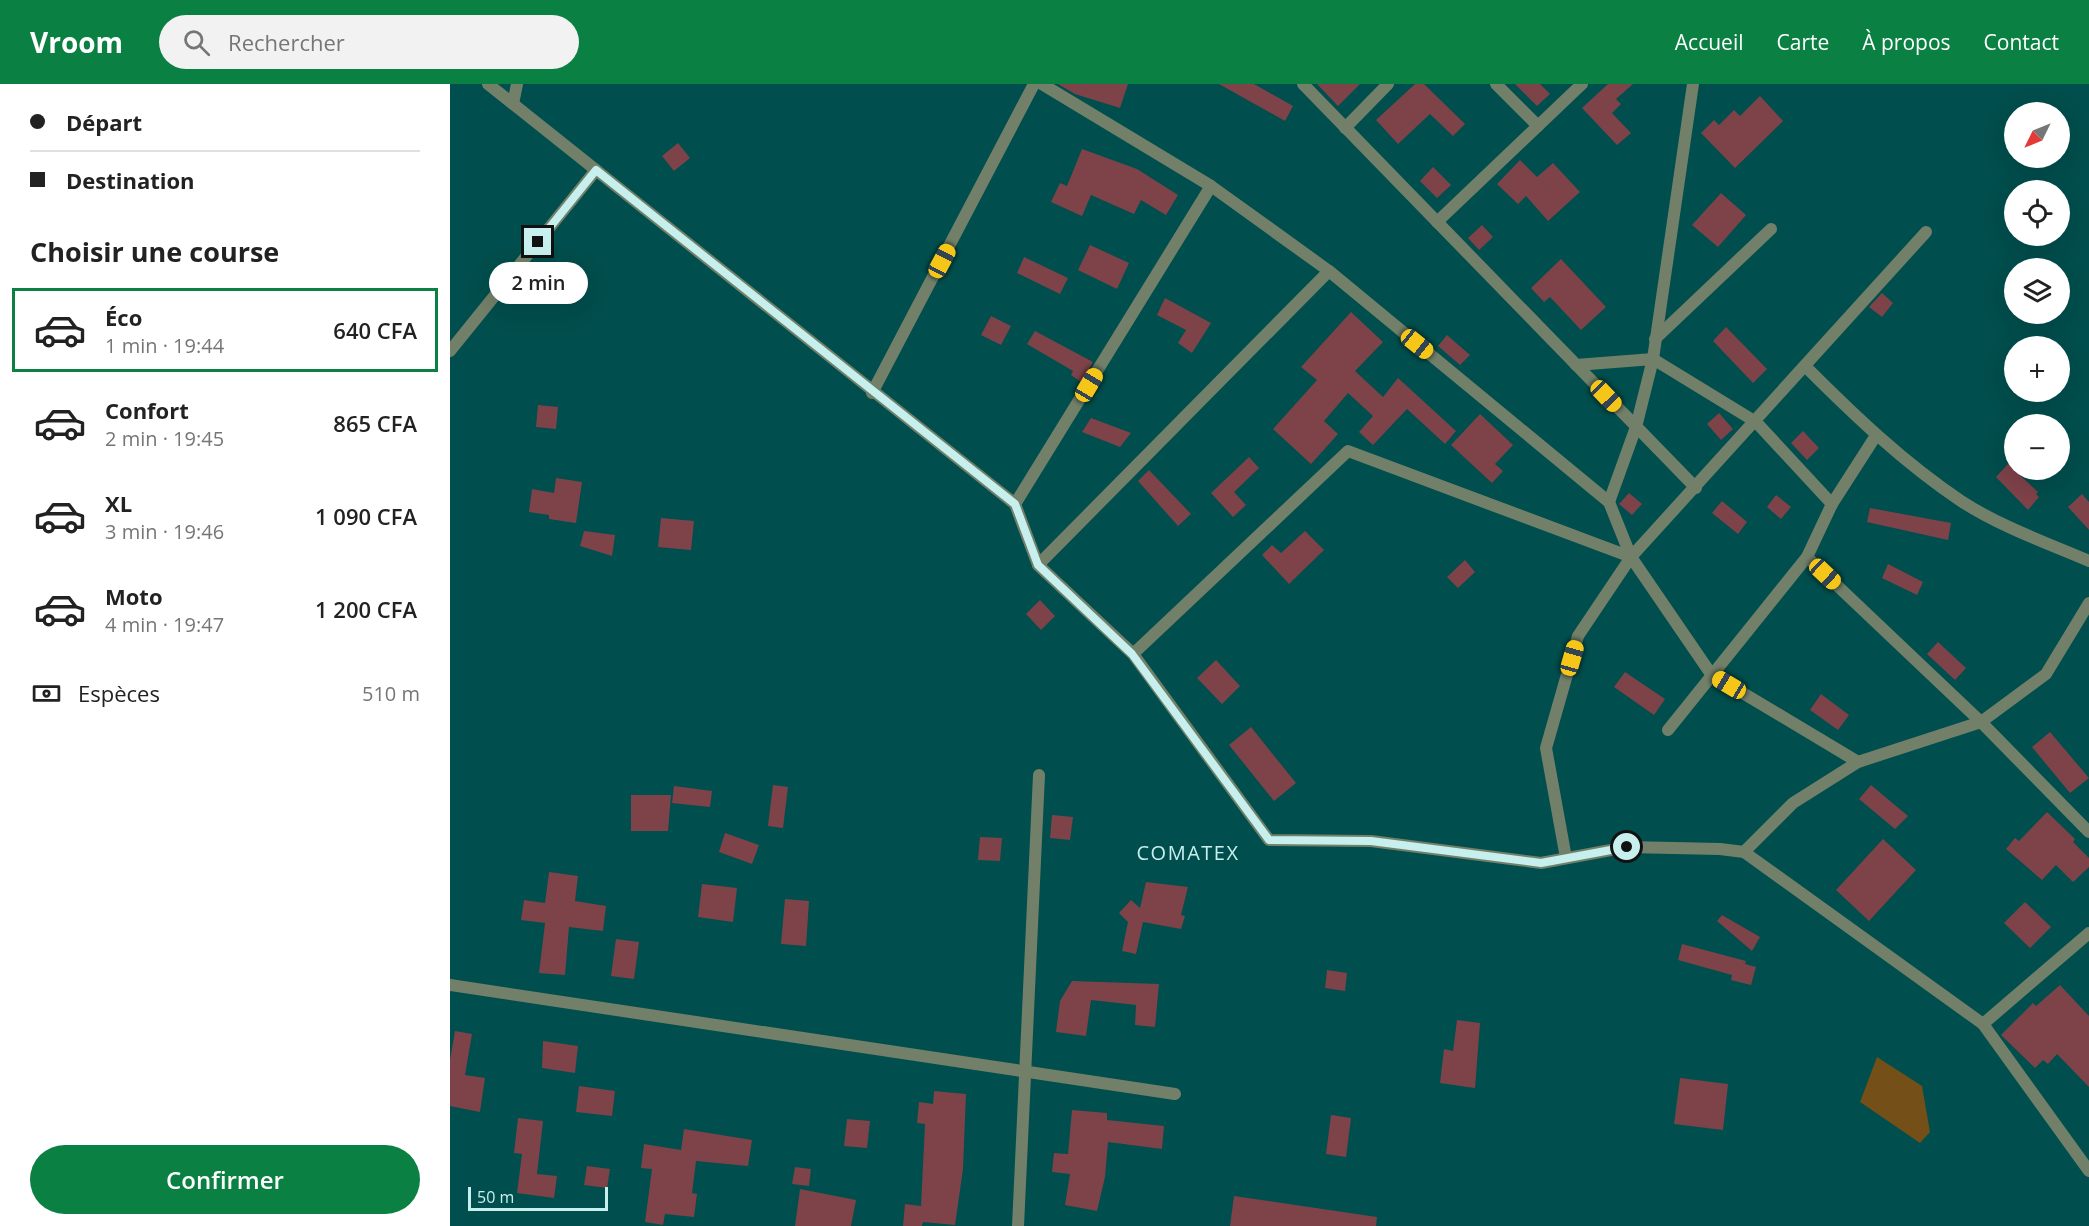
<!DOCTYPE html>
<html lang="fr">
<head>
<meta charset="utf-8">
<style>
  :root { --surface:#fff; --page:#f2f2f2; --text:#222; --muted:#767676; --line:#e0e0e0; --accent:#0b8043 }
  body { margin:0; font-family:"Open Sans",sans-serif; background:var(--page); color:var(--text); height:100vh; display:flex; flex-direction:column; font-size:22px; white-space:nowrap }
  * { box-sizing:border-box; margin:0 }
  p { font-size:20px; color:var(--muted) }
  .icon { flex:none; width:33px; height:33px; fill:none; stroke:currentColor; stroke-width:2; stroke-linecap:round; stroke-linejoin:round }
  .map { position:relative; flex:1; overflow:hidden }
  .sheet { display:flex; flex-direction:column; background:var(--surface); width:450px }
  .sheet>* { flex:none }
  .banner { display:grid; align-content:center; height:132px; padding:0 30px; background:var(--surface) }
  .needle { width:39px; rotate:227deg }
  .fabs { position:absolute; left:1554px; top:18px; display:grid; gap:12px }
  .fabs a { display:grid; place-items:center; width:66px; height:66px; border-radius:50%; background:var(--surface); box-shadow:0 6px 24px #0002; font-size:30px }
  .scale { position:absolute; left:18px; bottom:15px; width:140px; box-sizing:border-box; padding-left:6px; border:3px solid #c7efee; border-top:0; font-size:16px; line-height:21px; white-space:nowrap; color:#c7efee; -webkit-text-stroke:4px #004e4d; paint-order:stroke }
  .end { position:absolute; width:27px; height:27px; margin:-14px; border:8px solid #c7efee; background:#111; box-shadow:0 0 0 3px #111 }
  .from { border-radius:50% }
  .bubble { position:absolute; height:42px; border-radius:21px; background:var(--surface); box-shadow:0 6px 24px #0002; font-size:20px; font-weight:600; line-height:42px; text-align:center }
  .car { position:absolute; width:18px; height:36px; margin:-18px -9px; border-radius:8px; box-shadow:0 0 4px 2px #0007; background:linear-gradient(#f5c518 24%,#345 0 40%,#f5c518 0 76%,#345 0 86%,#f5c518 0) }
  .banner b { display:flex; align-items:center; gap:21px; height:57px; font-size:22px }
  .banner b+b { border-top:2px solid var(--line) }
  .banner i { width:15px; height:15px; background:var(--text) }
  ul { padding:0; list-style:none }
  li { display:flex; align-items:center; gap:18px; height:84px; margin:0 12px 9px; padding:0 18px; border:3px solid transparent; border-radius:0px }
  li div { flex:1 }
  li b { display:block; font-size:22px }
  li em { font-style:normal; font-weight:600 }
  li.selected { border-color:var(--accent) }
  li>.icon { width:54px; height:54px; stroke-width:1.5 }
  h2 { padding:0 30px; font-size:27px; line-height:72px }
  .pay { display:flex; align-items:center; gap:15px; height:66px; padding:0 30px; font-size:22px }
  .pay p { margin-inline-start:auto }
  .primary-button { display:flex; gap:12px; margin-top:auto; padding:12px 30px }
  .primary-button a { flex:1; height:69px; border-radius:36px; background:var(--accent); color:#fff; font-size:24px; font-weight:600; line-height:69px; text-align:center }
  header { display:flex; align-items:center; gap:36px; box-sizing:border-box; height:84px; padding:0 30px; background:var(--accent); color:#fff }
  header strong { font-size:28px }
  nav { display:flex; gap:33px; margin-inline-start:auto; font-size:21px }
  .search { width:420px; height:54px; background:var(--page); display:flex; align-items:center; gap:15px; box-sizing:border-box; padding:0 21px; border-radius:33px; color:var(--muted); font-size:22px }
  main { display:flex; flex:1; min-height:0 }
  .map>svg:first-child { display:block }
  .green { fill:#744f17 }
  .building { fill:#7e4249 }
  .lines { fill:none; stroke-linecap:round; stroke-linejoin:round }
  .minor { stroke:#728069; stroke-width:12 }
  .route { stroke:#c7efee; stroke-width:8 }
  .labels { text-anchor:middle; dominant-baseline:central; stroke-width:5; stroke-linejoin:round; paint-order:stroke }
  .quarter-label { font-size:20px; letter-spacing:1.5px; fill:#c7efee; stroke:#004e4d }
</style>
</head>
<body>
<header>
<strong>Vroom</strong>
<div class="search"><svg class="icon" aria-label="search" viewBox="0 0 24 24"><circle cx="10" cy="10" r="6"/><path d="M15 15l6 6"/></svg>Rechercher</div>
<nav><a>Accueil</a><a>Carte</a><a>À propos</a><a>Contact</a></nav>
</header>
<main>
<section class="sheet">
<div class="banner">
<b><i class="from"></i>Départ</b>
<b><i></i>Destination</b>
</div>
<h2>Choisir une course</h2>
<ul>
<li class="selected"><svg class="icon" aria-label="car" viewBox="0 0 24 24"><path d="M5 17H2v-5l4-1 3-4h7l3 4 3 1v5h-3M9 17h6M6 11h13"/><circle cx="7" cy="17" r="2"/><circle cx="17" cy="17" r="2"/></svg><div><b>Éco</b><p>1 min · 19:44</p></div><em>640 CFA</em></li>
<li><svg class="icon" aria-label="car" viewBox="0 0 24 24"><path d="M5 17H2v-5l4-1 3-4h7l3 4 3 1v5h-3M9 17h6M6 11h13"/><circle cx="7" cy="17" r="2"/><circle cx="17" cy="17" r="2"/></svg><div><b>Confort</b><p>2 min · 19:45</p></div><em>865 CFA</em></li>
<li><svg class="icon" aria-label="car" viewBox="0 0 24 24"><path d="M5 17H2v-5l4-1 3-4h7l3 4 3 1v5h-3M9 17h6M6 11h13"/><circle cx="7" cy="17" r="2"/><circle cx="17" cy="17" r="2"/></svg><div><b>XL</b><p>3 min · 19:46</p></div><em>1 090 CFA</em></li>
<li><svg class="icon" aria-label="car" viewBox="0 0 24 24"><path d="M5 17H2v-5l4-1 3-4h7l3 4 3 1v5h-3M9 17h6M6 11h13"/><circle cx="7" cy="17" r="2"/><circle cx="17" cy="17" r="2"/></svg><div><b>Moto</b><p>4 min · 19:47</p></div><em>1 200 CFA</em></li>
</ul>
<div class="pay"><svg class="icon" aria-label="cash" viewBox="0 0 24 24"><path d="M3 7h18v10H3z"/><circle cx="12" cy="12" r="2"/></svg>Espèces<p>510 m</p></div>
<div class="primary-button"><a>Confirmer</a></div>
</section>
<div class="map">
<svg width="1639" height="1142" viewBox="0 0 1639 1142">
  <rect width="100%" height="100%" fill="#004e4d"/>
  <polygon class="green" points="1427,973 1472,1002 1480,1048 1470,1059 1410,1018"/>
  <g class="building">
    <polygon points="608,0 678,0 670,24 625,10"/>
    <polygon points="769,0 804,0 843,22 835,37"/>
    <polygon points="867,0 910,0 888,22"/>
    <polygon points="965,0 974,0 1015,40 1003,52 980,30 948,60 926,36"/>
    <polygon points="1065,0 1090,0 1100,10 1087,22"/>
    <polygon points="1158,0 1183,0 1166,15 1171,20 1162,29 1181,49 1167,61 1132,24"/>
    <polygon points="1310,12 1333,37 1285,84 1251,49 1264,36 1269,41 1284,26 1290,32"/>
    <polygon points="228,59 240,74 224,87 212,72"/>
    <polygon points="632,65 687,85 728,111 716,131 691,116 684,130 641,111 632,132 601,118 610,99 617,102"/>
    <polygon points="1070,76 1087,93 1103,79 1130,108 1098,137 1076,112 1068,120 1047,100"/>
    <polygon points="983,83 1001,101 987,114 970,97"/>
    <polygon points="1271,109 1296,131 1268,163 1242,141"/>
    <polygon points="1032,141 1043,153 1029,166 1018,154"/>
    <polygon points="640,161 679,179 667,205 628,186"/>
    <polygon points="574,173 618,194 610,210 567,189"/>
    <polygon points="1111,175 1156,223 1131,246 1100,213 1094,218 1081,204"/>
    <polygon points="1432,209 1443,219 1432,233 1419,223"/>
    <polygon points="715,214 761,239 742,269 728,259 736,246 707,231"/>
    <polygon points="901,228 933,258 905,287 933,313 948,294 1006,347 995,360 957,325 923,361 909,348 923,332 898,309 874,337 888,350 861,380 823,345 867,296 851,283"/>
    <polygon points="541,232 561,242 551,261 531,251"/>
    <polygon points="1276,243 1317,285 1303,299 1263,257"/>
    <polygon points="585,247 643,278 631,298 621,291 623,287 577,260"/>
    <polygon points="997,251 1020,271 1010,281 988,262"/>
    <polygon points="88,321 108,323 106,345 86,343"/>
    <polygon points="1269,329 1283,345 1271,356 1257,340"/>
    <polygon points="1030,330 1063,361 1045,380 1053,387 1042,399 1001,361"/>
    <polygon points="641,334 681,349 670,363 632,348"/>
    <polygon points="1353,347 1369,364 1357,376 1341,359"/>
    <polygon points="799,373 809,384 784,408 796,421 783,433 761,409"/>
    <polygon points="1558,380 1588,408 1586,410 1589,413 1578,426 1546,393"/>
    <polygon points="699,386 741,430 728,442 688,397"/>
    <polygon points="106,394 132,398 126,439 99,435 99,431 79,428 82,405 104,409"/>
    <polygon points="1179,409 1192,420 1182,431 1169,420"/>
    <polygon points="1632,410 1639,418 1639,446 1618,423"/>
    <polygon points="1326,411 1341,423 1331,435 1317,423"/>
    <polygon points="1272,417 1297,438 1288,450 1262,429"/>
    <polygon points="1420,424 1501,439 1498,456 1417,438"/>
    <polygon points="211,434 244,437 241,466 208,463"/>
    <polygon points="134,447 165,451 162,472 130,462"/>
    <polygon points="855,447 874,466 839,500 812,471 822,461 831,469"/>
    <polygon points="1015,476 1025,488 1008,504 997,493"/>
    <polygon points="1438,480 1473,498 1467,511 1432,494"/>
    <polygon points="590,516 605,532 591,546 576,530"/>
    <polygon points="1488,558 1516,584 1505,596 1477,570"/>
    <polygon points="766,576 790,602 772,620 747,594"/>
    <polygon points="1175,588 1215,615 1204,631 1164,603"/>
    <polygon points="1371,610 1399,631 1388,646 1360,626"/>
    <polygon points="801,643 846,699 824,717 779,661"/>
    <polygon points="1600,648 1639,694 1620,709 1582,663"/>
    <polygon points="323,701 338,703 333,744 318,742"/>
    <polygon points="1421,701 1458,732 1445,745 1409,715"/>
    <polygon points="224,702 262,707 260,723 222,719"/>
    <polygon points="181,711 221,711 218,747 181,747"/>
    <polygon points="1597,728 1625,755 1623,758 1639,774 1639,783 1623,798 1606,781 1592,796 1556,765 1565,754 1569,757"/>
    <polygon points="602,731 623,733 620,756 600,754"/>
    <polygon points="275,749 309,761 302,780 269,768"/>
    <polygon points="530,753 552,754 550,777 528,776"/>
    <polygon points="1433,755 1466,786 1419,837 1386,806"/>
    <polygon points="99,788 128,792 125,817 156,822 153,847 119,843 115,891 89,889 95,839 71,836 74,816 95,819"/>
    <polygon points="696,798 738,803 731,831 735,832 731,845 693,838 686,870 672,867 678,838 669,829 681,816 690,824"/>
    <polygon points="252,800 287,804 283,838 248,833"/>
    <polygon points="335,815 359,817 356,862 331,860"/>
    <polygon points="1575,818 1601,843 1580,864 1554,839"/>
    <polygon points="1272,831 1310,853 1302,867 1267,837"/>
    <polygon points="166,855 189,858 184,895 161,892"/>
    <polygon points="1232,860 1296,877 1295,880 1306,883 1301,901 1281,896 1282,891 1228,876"/>
    <polygon points="877,886 897,889 895,907 875,904"/>
    <polygon points="622,897 709,900 705,943 685,941 686,921 641,916 636,952 606,948 610,917"/>
    <polygon points="1610,901 1639,932 1639,1003 1607,970 1598,980 1593,976 1585,984 1551,951 1583,919 1586,922"/>
    <polygon points="1007,936 1030,939 1025,1004 990,999 994,965 1003,967"/>
    <polygon points="5,947 22,950 15,991 35,994 30,1028 0,1022 0,976"/>
    <polygon points="93,957 128,962 125,989 92,984"/>
    <polygon points="1230,994 1278,1000 1273,1046 1224,1040"/>
    <polygon points="129,1002 165,1007 162,1032 126,1028"/>
    <polygon points="484,1007 516,1010 513,1085 505,1141 473,1138 472,1142 453,1142 455,1120 471,1122 475,1040 467,1039 469,1018 483,1020"/>
    <polygon points="622,1026 657,1029 657,1036 714,1042 712,1065 658,1058 655,1093 647,1127 615,1121 620,1090 602,1088 604,1069 618,1070"/>
    <polygon points="881,1031 901,1034 896,1073 876,1070"/>
    <polygon points="68,1034 93,1037 87,1090 107,1092 104,1114 67,1109 72,1070 64,1069"/>
    <polygon points="397,1035 420,1037 417,1064 394,1062"/>
    <polygon points="234,1045 302,1056 298,1082 246,1077 242,1109 247,1110 244,1133 215,1130 213,1141 195,1138 202,1085 191,1084 194,1060 231,1066"/>
    <polygon points="137,1082 160,1085 157,1104 134,1101"/>
    <polygon points="345,1083 361,1085 359,1102 342,1100"/>
    <polygon points="350,1105 406,1116 401,1142 345,1142"/>
    <polygon points="784,1112 927,1133 926,1142 780,1142"/>
  </g>
  <g class="lines">
    <g class="minor">
      <polyline points="38,0 565,420 588,481 683,570 819,756 921,757 1091,779 1177,763 1270,765 1294,768 1533,940 1639,1087"/>
      <polyline points="592,0 761,102 879,187 1159,418 1181,473 1261,590 1408,678"/>
      <polyline points="853,0 1246,404"/>
      <polyline points="1046,0 1088,42"/>
      <polyline points="63,20 67,0"/>
      <polyline points="895,44 938,0"/>
      <polyline points="987,138 1132,0"/>
      <polyline points="1205,255 1321,145"/>
      <polyline points="0,267 146,86"/>
      <polyline points="1126,281 1203,275 1306,338 1382,420"/>
      <path d="M1355,282C1404,331 1453,378 1511,417C1549,442 1597,459 1639,477"/>
      <polyline points="422,309 584,0"/>
      <polyline points="1159,418 1186,343 1203,275 1243,0"/>
      <polyline points="565,420 761,102"/>
      <polyline points="1357,473 1531,638 1639,748"/>
      <polyline points="588,481 879,187"/>
      <polyline points="683,570 898,367 1181,473"/>
      <polyline points="1218,646 1357,473 1382,420 1425,353"/>
      <polyline points="1294,768 1343,719 1408,678 1531,638 1596,590 1639,519"/>
      <polyline points="1116,774 1096,664 1128,552 1181,473 1476,148"/>
      <polyline points="0,901 725,1010"/>
      <polyline points="1533,940 1639,849"/>
      <polyline points="568,1142 589,691"/>
    </g>
  </g>
  <g class="lines">
    <polyline class="route" points="88,158 146,86 565,420 588,481 682,570 819,756 921,757 1091,779 1177,763"/>
  </g>
  <g class="labels">
    <g class="quarter-label">
      <text x="738" y="768">COMATEX</text>
    </g>
  </g>
</svg>
<div class="fabs">
<a><svg class="needle" viewBox="-14 -14 28 28"><path d="M0-13l5 13h-10z" fill="#e53935"/><path d="M0 13l5-13h-10z" fill="#767676"/></svg></a>
<a><svg class="icon" aria-label="locate" viewBox="0 0 24 24"><circle cx="12" cy="12" r="6"/><path d="M12 2v4M12 18v4M2 12h4M18 12h4"/></svg></a>
<a><svg class="icon" aria-label="layers" viewBox="0 0 24 24"><path d="M12 4l9 5-9 5-9-5zM3 14l9 5 9-5"/></svg></a>
<a>+</a>
<a>−</a>
</div>
<div class="scale">50 m</div>
<i class="end from" style="left:1177px;top:763px"></i>
<i class="end" style="left:88px;top:158px"></i>
<div class="bubble" style="left:39px;top:178px;width:99px">2 min</div>
<i class="car" style="left:492px;top:177px;rotate:28deg"></i>
<i class="car" style="left:967px;top:260px;rotate:129deg"></i>
<i class="car" style="left:639px;top:301px;rotate:31deg"></i>
<i class="car" style="left:1156px;top:312px;rotate:136deg"></i>
<i class="car" style="left:1375px;top:490px;rotate:133deg"></i>
<i class="car" style="left:1122px;top:574px;rotate:16deg"></i>
<i class="car" style="left:1279px;top:601px;rotate:301deg"></i>
</div>
</main>
</body>
</html>
